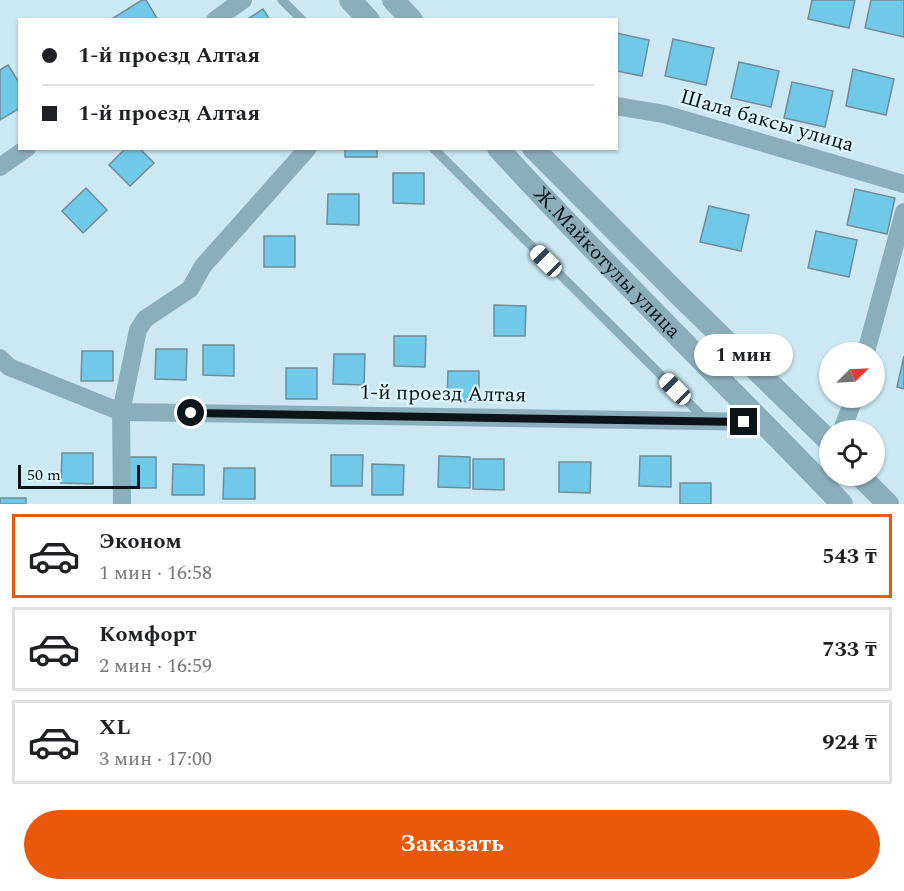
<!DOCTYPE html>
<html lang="ru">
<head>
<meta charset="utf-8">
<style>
  :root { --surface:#fff; --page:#f2f2f2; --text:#202124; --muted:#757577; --line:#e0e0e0; --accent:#ea580c }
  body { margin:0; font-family:Spectral,serif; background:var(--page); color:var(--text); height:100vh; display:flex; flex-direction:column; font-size:22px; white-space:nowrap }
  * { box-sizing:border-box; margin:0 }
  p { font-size:20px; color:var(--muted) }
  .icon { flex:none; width:33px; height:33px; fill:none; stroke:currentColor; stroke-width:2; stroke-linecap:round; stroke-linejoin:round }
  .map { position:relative; height:504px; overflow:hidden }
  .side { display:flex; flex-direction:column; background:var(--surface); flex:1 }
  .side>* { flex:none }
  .top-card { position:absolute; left:18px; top:18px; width:600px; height:132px; border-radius:0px; box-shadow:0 2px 4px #0004; display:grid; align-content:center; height:132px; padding:0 24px; background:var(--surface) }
  .needle { width:39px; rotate:66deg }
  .tools { position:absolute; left:819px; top:342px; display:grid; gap:12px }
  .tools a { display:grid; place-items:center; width:66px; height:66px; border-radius:50%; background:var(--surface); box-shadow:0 2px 4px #0004; font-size:30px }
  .scale { position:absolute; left:18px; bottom:15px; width:122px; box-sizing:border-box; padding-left:6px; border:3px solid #0b1519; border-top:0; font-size:16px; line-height:21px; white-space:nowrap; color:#0b1519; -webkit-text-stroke:4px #ddf4fd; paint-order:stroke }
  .end { position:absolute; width:27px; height:27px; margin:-14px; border:8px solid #0b1519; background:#fff; box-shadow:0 0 0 3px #fff }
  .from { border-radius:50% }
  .bubble { position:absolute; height:42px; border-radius:21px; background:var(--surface); box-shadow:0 2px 4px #0004; font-size:20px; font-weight:700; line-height:42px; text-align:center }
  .car { position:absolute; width:18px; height:36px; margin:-18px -9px; border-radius:8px; box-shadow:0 0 4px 2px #0007; background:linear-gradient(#fff 24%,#345 0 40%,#fff 0 76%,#345 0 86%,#fff 0) }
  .top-card b { display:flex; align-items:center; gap:21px; height:57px; font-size:22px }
  .top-card b+b { border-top:2px solid var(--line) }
  .top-card i { width:15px; height:15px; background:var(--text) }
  ul { padding:10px 0 0; list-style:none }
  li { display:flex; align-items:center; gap:18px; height:84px; margin:0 12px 9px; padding:0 12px; border:3px solid var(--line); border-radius:0px }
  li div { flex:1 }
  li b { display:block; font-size:22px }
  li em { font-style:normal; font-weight:700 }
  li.active { border-color:var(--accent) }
  li>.icon { width:54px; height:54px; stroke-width:1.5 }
  .action { display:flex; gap:12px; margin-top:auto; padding:12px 24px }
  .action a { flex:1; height:69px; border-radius:36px; background:var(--accent); color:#fff; font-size:24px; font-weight:700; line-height:69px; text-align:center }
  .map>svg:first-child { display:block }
  .building { fill:#71c9e9; stroke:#718c96; stroke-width:1.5 }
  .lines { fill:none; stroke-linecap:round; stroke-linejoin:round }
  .service { stroke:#8baebb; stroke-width:9 }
  .minor { stroke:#8baebb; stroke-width:18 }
  .tertiary { stroke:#8baebb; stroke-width:22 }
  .route { stroke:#0b1519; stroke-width:8 }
  .labels { text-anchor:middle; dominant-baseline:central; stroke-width:4.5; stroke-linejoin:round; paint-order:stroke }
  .street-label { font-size:21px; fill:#0b1519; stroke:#ddf4fd }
</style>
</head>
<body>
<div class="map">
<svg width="904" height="504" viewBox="0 0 904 504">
  <rect width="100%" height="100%" fill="#cbe8f3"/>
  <g class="building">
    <polygon points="142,0 146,0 158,20 110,20"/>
    <polygon points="812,0 855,0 849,28 808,19"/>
    <polygon points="871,0 904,0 904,37 865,28"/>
    <polygon points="263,9 270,20 246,20"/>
    <polygon points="616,33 649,40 642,76 616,71"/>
    <polygon points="673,39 714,48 706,85 665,76"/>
    <polygon points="739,62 779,71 771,107 731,98"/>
    <polygon points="8,65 20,84 20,108 0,120 0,70"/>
    <polygon points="853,69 894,79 886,115 846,106"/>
    <polygon points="792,82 833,91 825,127 784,118"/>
    <polygon points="126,148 139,148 154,163 130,186 109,165"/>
    <rect x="345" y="148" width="32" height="9"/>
    <polygon points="393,173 424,173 424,204 393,203"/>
    <polygon points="86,188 107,210 83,233 62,211"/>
    <polygon points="855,189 895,198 887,234 847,225"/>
    <polygon points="328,194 359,194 359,225 327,224"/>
    <polygon points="709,206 749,215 741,251 700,242"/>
    <polygon points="816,231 857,240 849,277 808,268"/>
    <rect x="264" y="236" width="31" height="31"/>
    <polygon points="494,305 526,306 525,336 494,336"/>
    <polygon points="394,336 426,336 425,367 394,366"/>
    <polygon points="203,345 234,345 234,376 203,375"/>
    <polygon points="156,349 187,349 186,380 155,379"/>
    <polygon points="82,351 113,351 113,381 81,381"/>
    <polygon points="334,354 365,354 364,385 333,384"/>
    <polygon points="904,356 904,389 897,387"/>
    <rect x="286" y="368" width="31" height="31"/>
    <polygon points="448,371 479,371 479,402 447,401"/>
    <polygon points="62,453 93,453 93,484 61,483"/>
    <polygon points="331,455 363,455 362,486 331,486"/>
    <polygon points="439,456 470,457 470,488 438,487"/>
    <polygon points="640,456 671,456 671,487 639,486"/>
    <polygon points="125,457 156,457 156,488 124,488"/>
    <polygon points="473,459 504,459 504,490 473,489"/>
    <polygon points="559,462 591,462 590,493 559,492"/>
    <polygon points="173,464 204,465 204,495 172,495"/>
    <polygon points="372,464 404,465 403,495 372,495"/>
    <polygon points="224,468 255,468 255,499 223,499"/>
    <rect x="680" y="483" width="31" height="21"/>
    <rect x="0" y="498" width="26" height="6"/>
  </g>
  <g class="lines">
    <g class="service">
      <polyline points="282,0 302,20"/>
      <polyline points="433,148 706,420"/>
    </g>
    <g class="minor">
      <polyline points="215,20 243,0"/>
      <polyline points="616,106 664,114 904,184"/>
      <polyline points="0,167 27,148"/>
      <polyline points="866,352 904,212"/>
      <polyline points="0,358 9,367 121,412 763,422"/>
      <polyline points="842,430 854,398"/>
      <polyline points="122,504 121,412 138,330 145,319 190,289 203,266 308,148"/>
    </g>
    <g class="tertiary">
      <polyline points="350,0 369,20"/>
      <polyline points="393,0 412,20"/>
      <path id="s1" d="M498,148C609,270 728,385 842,504"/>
      <polyline points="533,148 680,296 830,442"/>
      <polyline points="860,476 888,504"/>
    </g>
  </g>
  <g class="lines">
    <polyline class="route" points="191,413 744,422"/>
  </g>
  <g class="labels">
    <g class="street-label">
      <text transform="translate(767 121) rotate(16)">Шала баксы улица</text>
      <text stroke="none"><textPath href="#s1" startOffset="158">Ж.Майкотулы улица</textPath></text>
      <text transform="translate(443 394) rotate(1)">1-й проезд Алтая</text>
    </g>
  </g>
</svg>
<div class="tools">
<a><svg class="needle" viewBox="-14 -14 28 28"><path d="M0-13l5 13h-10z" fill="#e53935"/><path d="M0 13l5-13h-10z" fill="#757577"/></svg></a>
<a><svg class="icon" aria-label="locate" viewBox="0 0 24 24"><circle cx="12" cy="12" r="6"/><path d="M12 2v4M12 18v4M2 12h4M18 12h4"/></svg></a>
</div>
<div class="scale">50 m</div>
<i class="end from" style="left:191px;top:413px"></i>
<i class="end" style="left:744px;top:422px"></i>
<div class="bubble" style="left:694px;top:334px;width:99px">1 мин</div>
<i class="car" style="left:546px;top:261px;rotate:315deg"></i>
<i class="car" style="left:675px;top:389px;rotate:315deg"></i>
<div class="top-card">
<b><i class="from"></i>1-й проезд Алтая</b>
<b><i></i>1-й проезд Алтая</b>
</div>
</div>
<section class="side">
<ul>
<li class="active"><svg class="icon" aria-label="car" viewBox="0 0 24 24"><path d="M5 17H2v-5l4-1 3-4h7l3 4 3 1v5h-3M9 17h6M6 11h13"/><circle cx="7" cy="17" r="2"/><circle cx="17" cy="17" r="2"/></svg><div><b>Эконом</b><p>1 мин · 16:58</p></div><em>543 ₸</em></li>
<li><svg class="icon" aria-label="car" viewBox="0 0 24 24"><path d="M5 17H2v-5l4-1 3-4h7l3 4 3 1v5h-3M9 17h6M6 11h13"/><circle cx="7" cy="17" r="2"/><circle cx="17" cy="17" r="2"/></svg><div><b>Комфорт</b><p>2 мин · 16:59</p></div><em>733 ₸</em></li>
<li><svg class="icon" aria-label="car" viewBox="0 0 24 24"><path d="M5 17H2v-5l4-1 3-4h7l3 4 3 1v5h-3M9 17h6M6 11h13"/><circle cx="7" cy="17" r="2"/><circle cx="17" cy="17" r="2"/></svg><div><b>XL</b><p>3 мин · 17:00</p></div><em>924 ₸</em></li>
</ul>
<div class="action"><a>Заказать</a></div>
</section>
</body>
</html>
